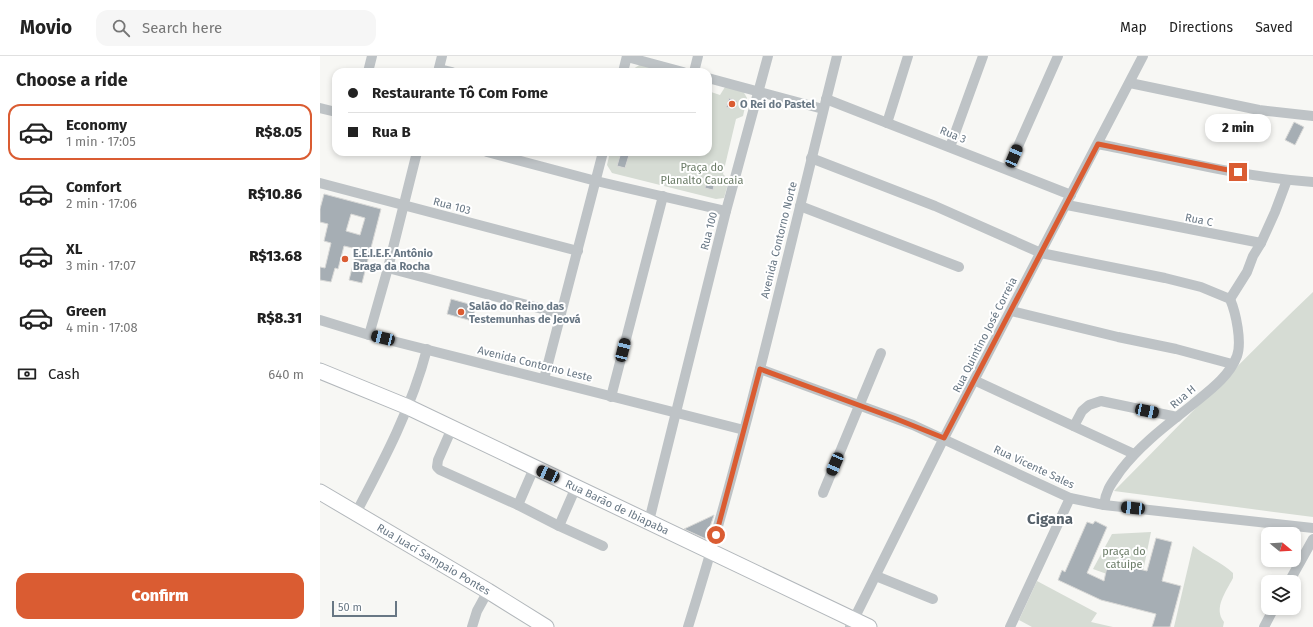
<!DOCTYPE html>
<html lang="en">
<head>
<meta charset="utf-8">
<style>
  :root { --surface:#fff; --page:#f6f6f6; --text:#222; --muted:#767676; --line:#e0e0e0; --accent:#da5c32 }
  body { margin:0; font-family:"Fira Sans",sans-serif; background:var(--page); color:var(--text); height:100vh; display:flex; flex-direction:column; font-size:15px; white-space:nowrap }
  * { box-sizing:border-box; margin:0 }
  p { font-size:13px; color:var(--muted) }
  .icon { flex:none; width:22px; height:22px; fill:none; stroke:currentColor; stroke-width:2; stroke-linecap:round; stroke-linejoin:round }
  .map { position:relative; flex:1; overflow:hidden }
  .sheet { display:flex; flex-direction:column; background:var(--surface); width:320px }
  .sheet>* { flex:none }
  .top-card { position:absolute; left:12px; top:12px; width:380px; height:88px; border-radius:12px; box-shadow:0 2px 6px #0003; display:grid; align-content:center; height:88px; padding:0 16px; background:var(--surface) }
  .needle { width:26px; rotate:108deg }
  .tools { position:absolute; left:941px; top:471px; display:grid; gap:8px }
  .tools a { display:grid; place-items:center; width:40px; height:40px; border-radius:8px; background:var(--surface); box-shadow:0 2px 6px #0003; font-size:20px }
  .scale { position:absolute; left:12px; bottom:10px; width:65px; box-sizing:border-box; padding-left:4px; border:2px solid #687784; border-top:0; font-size:11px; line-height:14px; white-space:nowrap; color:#687784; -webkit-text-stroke:3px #fff; paint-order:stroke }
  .end { position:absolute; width:18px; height:18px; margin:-9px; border:5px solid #da5c32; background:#fff; box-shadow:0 0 0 2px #fff }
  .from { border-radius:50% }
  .bubble { position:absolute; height:28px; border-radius:12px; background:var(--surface); box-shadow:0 2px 6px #0003; font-size:13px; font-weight:800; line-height:28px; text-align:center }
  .car { position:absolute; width:12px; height:24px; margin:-12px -6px; border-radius:5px; box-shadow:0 0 3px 1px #0007; background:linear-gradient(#222 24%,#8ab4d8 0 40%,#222 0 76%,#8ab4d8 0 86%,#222 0) }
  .top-card b { display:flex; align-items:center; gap:14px; height:38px; font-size:15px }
  .top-card b+b { border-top:1px solid var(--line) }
  .top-card i { width:10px; height:10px; background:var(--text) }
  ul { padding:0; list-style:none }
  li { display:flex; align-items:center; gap:12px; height:56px; margin:0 8px 6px; padding:0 8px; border:2px solid transparent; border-radius:12px }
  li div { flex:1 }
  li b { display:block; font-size:15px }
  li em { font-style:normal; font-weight:800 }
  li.on { border-color:var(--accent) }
  li>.icon { width:36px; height:36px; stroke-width:1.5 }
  h2 { padding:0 16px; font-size:18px; line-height:48px }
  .pay { display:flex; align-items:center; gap:10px; height:44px; padding:0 16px; font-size:15px }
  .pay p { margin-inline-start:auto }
  .action { display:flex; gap:8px; margin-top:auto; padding:8px 16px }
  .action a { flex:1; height:46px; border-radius:12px; background:var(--accent); color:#fff; font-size:16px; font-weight:800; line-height:46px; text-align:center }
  header { display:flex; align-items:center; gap:24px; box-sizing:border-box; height:56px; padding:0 20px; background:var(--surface); border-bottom:1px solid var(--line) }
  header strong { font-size:19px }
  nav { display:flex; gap:22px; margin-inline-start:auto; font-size:14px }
  .search { width:280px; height:36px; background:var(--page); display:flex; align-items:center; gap:10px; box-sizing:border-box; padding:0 14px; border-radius:12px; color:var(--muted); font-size:15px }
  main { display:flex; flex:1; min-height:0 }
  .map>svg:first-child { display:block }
  .green { fill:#d6dcd4 }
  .building { fill:#a6aeb4; stroke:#d9d9d7; fill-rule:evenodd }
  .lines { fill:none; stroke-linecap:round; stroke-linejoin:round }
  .primary-casing { stroke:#b2b7bb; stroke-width:17 }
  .minor { stroke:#bec3c6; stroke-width:10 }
  .primary { stroke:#fff; stroke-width:15 }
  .route { stroke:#da5c32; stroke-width:5 }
  .poi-dot { fill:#da5c32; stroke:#fff; stroke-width:1.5 }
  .labels { text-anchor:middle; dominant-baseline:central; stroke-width:4; stroke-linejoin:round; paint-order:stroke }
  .poi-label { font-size:11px; font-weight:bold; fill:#687784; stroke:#fff; text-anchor:start }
  .street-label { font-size:11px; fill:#687784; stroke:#fff }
  .park-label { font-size:11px; fill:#6a7b66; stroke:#fff }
  .district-label { font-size:15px; font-weight:bold; fill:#556069; stroke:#fff }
</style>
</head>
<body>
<header>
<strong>Movio</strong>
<div class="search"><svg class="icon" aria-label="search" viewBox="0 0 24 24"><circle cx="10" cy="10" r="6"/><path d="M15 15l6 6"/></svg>Search here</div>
<nav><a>Map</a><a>Directions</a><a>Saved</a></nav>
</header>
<main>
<section class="sheet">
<h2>Choose a ride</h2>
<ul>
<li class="on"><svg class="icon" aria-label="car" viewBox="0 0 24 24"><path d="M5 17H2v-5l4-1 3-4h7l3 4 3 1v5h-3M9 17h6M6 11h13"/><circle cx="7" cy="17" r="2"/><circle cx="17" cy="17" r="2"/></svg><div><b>Economy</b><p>1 min · 17:05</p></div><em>R$8.05</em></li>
<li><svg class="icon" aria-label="car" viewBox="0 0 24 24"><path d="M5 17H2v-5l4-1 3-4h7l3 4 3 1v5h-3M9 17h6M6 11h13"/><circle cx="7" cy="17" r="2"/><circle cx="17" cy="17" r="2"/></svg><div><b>Comfort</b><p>2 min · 17:06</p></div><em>R$10.86</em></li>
<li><svg class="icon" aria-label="car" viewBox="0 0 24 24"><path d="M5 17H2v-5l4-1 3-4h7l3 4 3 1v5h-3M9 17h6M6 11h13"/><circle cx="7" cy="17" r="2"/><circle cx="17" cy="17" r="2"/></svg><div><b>XL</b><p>3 min · 17:07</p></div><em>R$13.68</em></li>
<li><svg class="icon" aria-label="car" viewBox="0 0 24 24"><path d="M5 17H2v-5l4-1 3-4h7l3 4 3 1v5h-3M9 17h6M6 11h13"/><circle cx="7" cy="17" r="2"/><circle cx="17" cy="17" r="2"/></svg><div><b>Green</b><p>4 min · 17:08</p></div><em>R$8.31</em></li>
</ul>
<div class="pay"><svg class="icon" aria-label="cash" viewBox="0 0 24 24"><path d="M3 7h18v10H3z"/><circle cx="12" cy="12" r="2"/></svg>Cash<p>640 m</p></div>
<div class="action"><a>Confirm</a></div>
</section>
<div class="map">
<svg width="993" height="571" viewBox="0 0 993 571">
  <rect width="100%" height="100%" fill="#f7f7f4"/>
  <g class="green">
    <polygon points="321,8 336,12 337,16 312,16 313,13"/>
    <polygon points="405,31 423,35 427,42 423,60 416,63 403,118 409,124 404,142 396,143 292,117 287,109 290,96 388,96 388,35 400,39"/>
    <path d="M993,236V461L794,435C860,369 925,301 993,236Z"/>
    <polygon points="831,476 820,530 773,513 792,478"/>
    <path d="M873,490C886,500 901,506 913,517V522C906,536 893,552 904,566L903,571H854Z"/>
    <polygon points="717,525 777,557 771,566 793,571 712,571 699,564"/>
  </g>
  <g class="building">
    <polygon points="409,42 417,45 414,53 406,51"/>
    <polygon points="974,66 984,71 975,89 965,84"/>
    <polygon points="301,96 310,96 305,112 297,110"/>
    <polygon points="387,123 395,125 393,134 385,132"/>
    <path d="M4,138L61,153L42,227L29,224L37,193L24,190L18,213L15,212L11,226L0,224V211L5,212L11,187L4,185L8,168L0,166V153ZM31,158L45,162L40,179L26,175Z"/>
    <polygon points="131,243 156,250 152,265 127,258"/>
    <polygon points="394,459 386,483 364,473"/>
    <polygon points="775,465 787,471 767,517 784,525 788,506 798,508 799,502 808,504 807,510 827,515 836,482 852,486 842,525 861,530 850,571 832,571 836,558 781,544 738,524 742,514 745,516 767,466 773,468"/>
  </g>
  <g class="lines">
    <defs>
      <g id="primary">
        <path id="s1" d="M0,315L88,351L549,571"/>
        <path id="s2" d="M0,436L168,535L226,571"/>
      </g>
    </defs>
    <use href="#primary" class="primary-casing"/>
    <g class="minor">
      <polyline points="307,1 363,16"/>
      <polyline points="119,13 132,16"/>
      <polyline points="48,16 52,0"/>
      <polyline points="118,16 122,0"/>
      <polyline points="303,16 307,0"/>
      <polyline points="374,16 378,0"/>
      <polyline points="388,22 503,53"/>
      <polyline points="810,27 939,54 993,60"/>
      <polyline points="506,43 751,139"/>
      <polyline points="0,52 16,56"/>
      <polyline points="567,67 588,0"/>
      <path d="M778,88C849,102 921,121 993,126"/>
      <polyline points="630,91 663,0"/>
      <polyline points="167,96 276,125 406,155"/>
      <path d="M491,102L615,150L721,197L845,222L881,231L910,243C916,257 922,286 917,300C909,321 889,335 872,349C847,369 821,388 801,414C792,427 786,433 784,449"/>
      <polyline points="688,113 738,0"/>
      <polyline points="0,127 258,195"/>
      <polyline points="747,149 941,187 955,156 967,124"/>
      <polyline points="480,150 639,211"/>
      <polyline points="68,212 241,258"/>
      <polyline points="910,243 927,216 933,200 941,187"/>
      <polyline points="691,255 798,281 856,293 912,308"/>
      <polyline points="0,264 49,279 424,374"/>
      <polyline points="49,279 68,212 97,96"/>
      <polyline points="440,313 593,369 750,442 784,449 993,472"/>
      <polyline points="224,323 283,96"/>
      <polyline points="656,325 814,398"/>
      <polyline points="291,341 343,140"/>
      <polyline points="754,370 762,355 769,349 781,345 857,361"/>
      <polyline points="132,372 118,404 117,411 120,414 198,449 239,470 283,490"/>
      <polyline points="503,437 561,297"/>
      <polyline points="198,449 214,412"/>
      <path d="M36,457C64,404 92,351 107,293"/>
      <polyline points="329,465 406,155 448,0"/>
      <polyline points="239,470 256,431"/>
      <polyline points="556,520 613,543"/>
      <polyline points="969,526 993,483"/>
      <polyline points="152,571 157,555 168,535"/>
      <path d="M368,571C427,383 469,191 517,0"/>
      <polyline points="530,571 624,382 823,0"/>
      <polyline points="690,571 750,442"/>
      <polyline points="944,571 954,552"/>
    </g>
    <use href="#primary" class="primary"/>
  </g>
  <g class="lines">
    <polyline class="route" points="396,479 440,313 574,362 624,382 778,88 918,116"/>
  </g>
  <g class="poi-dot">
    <circle cx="412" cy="48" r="4"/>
    <circle cx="25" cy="203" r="4"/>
    <circle cx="141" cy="256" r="4"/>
  </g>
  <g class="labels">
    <g class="poi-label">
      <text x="420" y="48">O Rei do Pastel</text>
      <text x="33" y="197">E.E.I.E.F. Antônio<tspan x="33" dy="13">Braga da Rocha</tspan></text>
      <text x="149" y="250">Salão do Reino das<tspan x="149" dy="13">Testemunhas de Jeová</tspan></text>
    </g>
    <g class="street-label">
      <text transform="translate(633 79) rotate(22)">Rua 3</text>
      <text transform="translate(132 150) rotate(15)">Rua 103</text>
      <text transform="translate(879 164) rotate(11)">Rua C</text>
      <text transform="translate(389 175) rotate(-76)">Rua 100</text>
      <text transform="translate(459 184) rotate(-76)">Avenida Contorno Norte</text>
      <text transform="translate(665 279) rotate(-63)">Rua Quintino José Correia</text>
      <text transform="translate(215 308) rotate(14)">Avenida Contorno Leste</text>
      <text transform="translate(863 341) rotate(-40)">Rua H</text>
      <text transform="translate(714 411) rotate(25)">Rua Vicente Sales</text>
      <text stroke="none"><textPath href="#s1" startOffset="327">Rua Barão de Ibiapaba</textPath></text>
      <text stroke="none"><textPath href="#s2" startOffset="132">Rua Juací Sampaio Pontes</textPath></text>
    </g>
    <g class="park-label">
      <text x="382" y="111">Praça do<tspan x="382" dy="13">Planalto Caucaia</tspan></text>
      <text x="804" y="495">praça do<tspan x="804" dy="13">catuipe</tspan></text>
    </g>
    <g class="district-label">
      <text x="730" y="463">Cigana</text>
    </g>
  </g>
</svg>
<div class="tools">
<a><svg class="needle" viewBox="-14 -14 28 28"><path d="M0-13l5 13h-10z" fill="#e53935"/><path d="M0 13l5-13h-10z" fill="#767676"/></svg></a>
<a><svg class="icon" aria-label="layers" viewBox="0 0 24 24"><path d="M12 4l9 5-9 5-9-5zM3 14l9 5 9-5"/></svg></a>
</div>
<div class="scale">50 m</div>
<i class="end from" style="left:396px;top:479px"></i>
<i class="end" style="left:918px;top:116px"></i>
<div class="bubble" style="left:885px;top:58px;width:66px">2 min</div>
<i class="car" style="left:694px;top:100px;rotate:23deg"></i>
<i class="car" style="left:63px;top:282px;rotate:284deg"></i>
<i class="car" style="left:303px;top:294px;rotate:14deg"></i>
<i class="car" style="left:827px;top:355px;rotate:102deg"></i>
<i class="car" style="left:515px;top:408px;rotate:203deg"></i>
<i class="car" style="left:228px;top:418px;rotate:294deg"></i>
<i class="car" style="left:813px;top:452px;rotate:276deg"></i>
<div class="top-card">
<b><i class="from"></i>Restaurante Tô Com Fome</b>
<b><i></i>Rua B</b>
</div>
</div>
</main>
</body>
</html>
